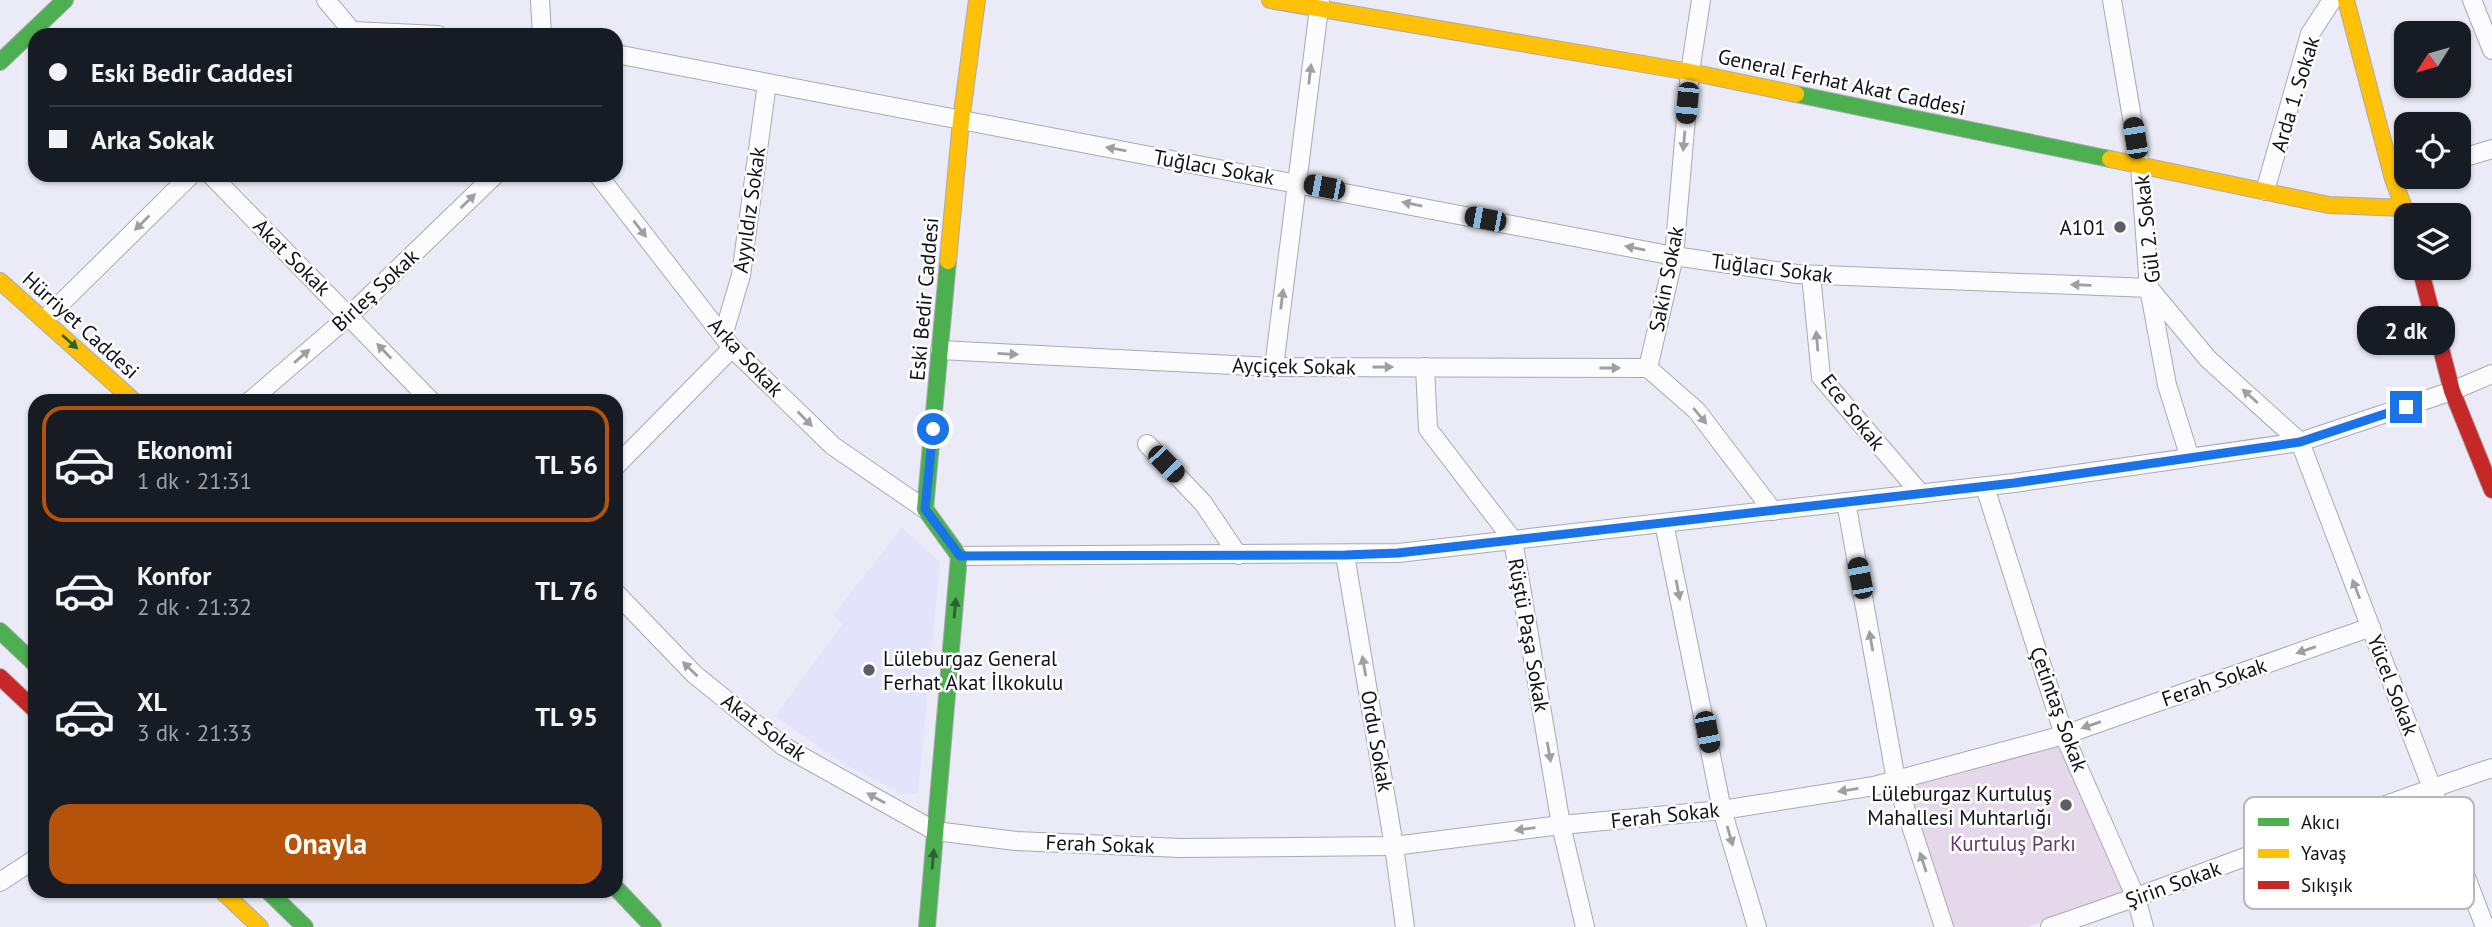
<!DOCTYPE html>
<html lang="tr">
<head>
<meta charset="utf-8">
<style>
  :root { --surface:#171b24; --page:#242831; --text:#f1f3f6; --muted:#9ea1a6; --line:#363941; --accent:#b45309 }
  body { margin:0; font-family:"PT Sans",sans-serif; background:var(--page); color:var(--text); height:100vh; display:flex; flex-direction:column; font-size:26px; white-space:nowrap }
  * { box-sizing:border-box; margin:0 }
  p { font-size:23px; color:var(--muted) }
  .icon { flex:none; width:38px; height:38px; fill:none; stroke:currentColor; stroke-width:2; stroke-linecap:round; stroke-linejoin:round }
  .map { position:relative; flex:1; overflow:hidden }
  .drawer { position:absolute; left:28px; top:394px; width:595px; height:504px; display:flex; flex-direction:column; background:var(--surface); border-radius:21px; box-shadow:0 2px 5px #0004 }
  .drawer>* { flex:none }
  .top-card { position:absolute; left:28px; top:28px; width:595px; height:154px; border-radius:21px; box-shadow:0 2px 5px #0004; display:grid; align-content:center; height:154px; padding:0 21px; background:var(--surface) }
  .needle { width:46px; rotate:233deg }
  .tools { position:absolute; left:2394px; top:21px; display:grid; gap:14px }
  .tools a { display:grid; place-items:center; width:77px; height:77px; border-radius:14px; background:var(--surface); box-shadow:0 2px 5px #0004; font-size:35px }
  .end { position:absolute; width:32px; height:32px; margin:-16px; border:9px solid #1a73e8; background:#fff; box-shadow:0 0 0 4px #fff }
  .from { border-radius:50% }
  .bubble { position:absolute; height:49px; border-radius:21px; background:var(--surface); box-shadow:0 2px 5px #0004; font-size:23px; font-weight:800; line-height:49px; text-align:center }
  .car { position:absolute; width:21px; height:42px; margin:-21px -10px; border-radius:9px; box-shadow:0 0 5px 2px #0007; background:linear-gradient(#222 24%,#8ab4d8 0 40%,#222 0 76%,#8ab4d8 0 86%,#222 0) }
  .top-card b { display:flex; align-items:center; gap:24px; height:66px; font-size:26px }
  .top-card b+b { border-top:2px solid var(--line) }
  .top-card i { width:18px; height:18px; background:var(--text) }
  ul { padding:12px 0 0; list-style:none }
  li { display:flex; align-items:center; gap:21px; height:116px; margin:0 14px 10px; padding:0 7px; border:4px solid transparent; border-radius:21px }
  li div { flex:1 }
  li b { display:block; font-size:26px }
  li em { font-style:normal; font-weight:800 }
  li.active { border-color:var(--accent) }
  li>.icon { width:63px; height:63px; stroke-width:1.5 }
  .action { display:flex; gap:14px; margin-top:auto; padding:14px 21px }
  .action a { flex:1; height:80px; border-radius:21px; background:var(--accent); color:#fff; font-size:28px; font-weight:800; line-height:80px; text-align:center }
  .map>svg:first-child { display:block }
  .built { fill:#e3e3fb }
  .green { fill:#e5d8eb }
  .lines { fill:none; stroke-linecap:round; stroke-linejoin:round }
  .street-casing { stroke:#a9a9b3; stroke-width:20 }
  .fast-casing { stroke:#a9a9b3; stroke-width:18 }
  .slow-casing { stroke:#a9a9b3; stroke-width:18 }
  .jam-casing { stroke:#a9a9b3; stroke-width:18 }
  .street { stroke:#fcfcfe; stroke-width:18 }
  .fast { stroke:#4caf50; stroke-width:16 }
  .slow { stroke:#ffc107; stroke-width:16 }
  .jam { stroke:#c62828; stroke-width:16 }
  .oneway { fill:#9e9ea3 }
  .oneway2 { fill:#2e6035 }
  .route { stroke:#1a73e8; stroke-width:9 }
  .poi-dot { fill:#5d5d67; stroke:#fff; stroke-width:2.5 }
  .labels { text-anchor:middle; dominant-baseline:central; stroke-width:5; stroke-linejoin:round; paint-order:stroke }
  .street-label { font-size:21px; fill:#11111a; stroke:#fff }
  .poi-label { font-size:21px; fill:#11111a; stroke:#fff; text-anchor:end }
  .park-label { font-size:21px; fill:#66386b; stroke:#fff }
  .key { fill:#fff; stroke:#b8b8ba; stroke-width:2 }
  .key-label { font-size:19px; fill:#11111a }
</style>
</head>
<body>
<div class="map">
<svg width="2492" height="927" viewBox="0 0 2492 927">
  <rect width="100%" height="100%" fill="#ebebf7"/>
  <polygon class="built" points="902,528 940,562 918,793 907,796 842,763 775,716 843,624 833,615"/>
  <polygon class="green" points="2061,745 2125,894 2027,927 1952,927 1906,787"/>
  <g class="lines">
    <defs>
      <g id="street">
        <polyline points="326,0 352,31"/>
        <polyline points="540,0 542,35"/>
        <polyline points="1701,0 1690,72 1674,256 1648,368 1697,411 1773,511"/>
        <polyline points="2112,0 2140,165 2149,288 2167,385 2190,458"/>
        <polyline points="2472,0 2492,50"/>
        <polyline points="348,35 352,31 438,35"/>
        <polyline points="616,54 1674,256 1797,274 2149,288"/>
        <polyline points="2459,159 2492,149"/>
        <polyline points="211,175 431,401"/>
        <polyline points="598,175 732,348 833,446 925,509"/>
        <polyline points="2265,191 2310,34 2332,0"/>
        <polyline points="1811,275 1821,377 1921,494"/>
        <polyline points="2149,288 2208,359 2300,442 2485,927"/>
        <polyline points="45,319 191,175"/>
        <polyline points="723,336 741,275 767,83"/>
        <polyline points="940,350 1274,367 1648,368"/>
        <polyline points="1274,367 1320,0"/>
        <polyline points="1425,367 1428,429 1513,540 1561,825 1585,927"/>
        <polyline points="250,401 349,316 495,175"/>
        <polyline points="1147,444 1203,503 1238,555"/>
        <polyline points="616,466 732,348"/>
        <polyline points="1985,487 2064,735 2136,898 2144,927"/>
        <polyline points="1846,502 1896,780 1944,927"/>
        <polyline points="1664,523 1722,810 1757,927"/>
        <polyline points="1345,555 1394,846 1405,927"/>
        <polyline points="959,556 1398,553 2014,483 2300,442 2452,391 2492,374"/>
        <polyline points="616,593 694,674 783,746 935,831 1016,841 1180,848 1394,846 1561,825 1722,810 1874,786 2064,735 2371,627"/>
        <polyline points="0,882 35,859"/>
        <path d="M2050,927C2198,878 2343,817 2492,768"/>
      </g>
      <g id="fast">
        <polyline points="0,62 65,0"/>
        <polyline points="1796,94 2110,159"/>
        <polyline points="0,631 35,664"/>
        <polyline points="616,888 653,927"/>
        <polyline points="268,891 305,927"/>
        <polyline points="927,927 959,556 925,509 948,261"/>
      </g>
      <g id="slow">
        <polyline points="1270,0 1690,72 1796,94"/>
        <polyline points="2346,0 2393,179 2407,215"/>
        <polyline points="2110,159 2329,205 2405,208"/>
        <polyline points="948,261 961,121 977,0"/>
        <polyline points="0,281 134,401"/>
        <polyline points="222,891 260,927"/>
      </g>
      <g id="jam">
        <polyline points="2420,268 2452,391 2492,490"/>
        <polyline points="0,677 35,710"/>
      </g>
    </defs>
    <use href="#street" class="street-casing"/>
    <use href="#fast" class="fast-casing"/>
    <use href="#slow" class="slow-casing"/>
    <use href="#jam" class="jam-casing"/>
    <use href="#street" class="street"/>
    <use href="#fast" class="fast"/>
    <use href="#slow" class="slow"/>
    <use href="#jam" class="jam"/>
  </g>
  <defs><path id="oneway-solid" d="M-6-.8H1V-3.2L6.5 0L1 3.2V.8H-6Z" transform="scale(1.75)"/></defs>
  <g class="oneway">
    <use href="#oneway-solid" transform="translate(1310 74) rotate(-83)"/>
    <use href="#oneway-solid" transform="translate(1684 141) rotate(95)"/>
    <use href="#oneway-solid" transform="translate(1116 149) rotate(-170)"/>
    <use href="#oneway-solid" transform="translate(468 201) rotate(-44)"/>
    <use href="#oneway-solid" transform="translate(1412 204) rotate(-169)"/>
    <use href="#oneway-solid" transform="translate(142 223) rotate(135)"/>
    <use href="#oneway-solid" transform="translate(640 229) rotate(52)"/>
    <use href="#oneway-solid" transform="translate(1635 248) rotate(-169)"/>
    <use href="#oneway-solid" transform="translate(2081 285) rotate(-178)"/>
    <use href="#oneway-solid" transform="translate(1282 299) rotate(-83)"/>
    <use href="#oneway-solid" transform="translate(1817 341) rotate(-95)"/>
    <use href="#oneway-solid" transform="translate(384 351) rotate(-134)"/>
    <use href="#oneway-solid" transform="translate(1008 354) rotate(3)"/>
    <use href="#oneway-solid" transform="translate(302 356) rotate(-41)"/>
    <use href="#oneway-solid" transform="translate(1383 367)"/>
    <use href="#oneway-solid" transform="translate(1610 368)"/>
    <use href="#oneway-solid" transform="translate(2250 396) rotate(-138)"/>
    <use href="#oneway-solid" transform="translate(1700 416) rotate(50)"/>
    <use href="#oneway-solid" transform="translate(805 419) rotate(45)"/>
    <use href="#oneway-solid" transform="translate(2356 589) rotate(-111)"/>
    <use href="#oneway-solid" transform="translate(1678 590) rotate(79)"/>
    <use href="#oneway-solid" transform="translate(1871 641) rotate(-100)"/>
    <use href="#oneway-solid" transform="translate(2306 650) rotate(161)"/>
    <use href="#oneway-solid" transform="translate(1364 666) rotate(-100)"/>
    <use href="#oneway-solid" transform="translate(690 669) rotate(-136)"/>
    <use href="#oneway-solid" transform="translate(2091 725) rotate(161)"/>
    <use href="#oneway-solid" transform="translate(1549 752) rotate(80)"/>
    <use href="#oneway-solid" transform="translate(1848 790) rotate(171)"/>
    <use href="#oneway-solid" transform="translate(876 798) rotate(-151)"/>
    <use href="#oneway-solid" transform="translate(1525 829) rotate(173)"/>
    <use href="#oneway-solid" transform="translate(1730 836) rotate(74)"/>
    <use href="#oneway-solid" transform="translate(1923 862) rotate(-108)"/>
  </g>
  <g class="oneway2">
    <use href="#oneway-solid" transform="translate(70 342) rotate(42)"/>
    <use href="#oneway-solid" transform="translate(955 608) rotate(-85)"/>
    <use href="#oneway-solid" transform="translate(933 859) rotate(-85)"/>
  </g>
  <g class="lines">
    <polyline class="route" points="933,429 925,509 960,556 1345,555 1398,553 2014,483 2273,446 2300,442 2406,407"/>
  </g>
  <g class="poi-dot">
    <circle cx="2120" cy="227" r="7"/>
    <circle cx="869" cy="670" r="7"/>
    <circle cx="2066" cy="805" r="7"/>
  </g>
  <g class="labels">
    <g class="street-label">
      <text transform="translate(1842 82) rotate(12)">General Ferhat Akat Caddesi</text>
      <text transform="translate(2295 94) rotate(-73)">Arda 1. Sokak</text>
      <text transform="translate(1214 167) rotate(10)">Tuğlacı Sokak</text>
      <text transform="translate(749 210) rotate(-82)">Ayyıldız Sokak</text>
      <text transform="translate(2147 229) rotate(-96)">Gül 2. Sokak</text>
      <text transform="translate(292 257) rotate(45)">Akat Sokak</text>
      <text transform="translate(1772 268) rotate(7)">Tuğlacı Sokak</text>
      <text transform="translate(1666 279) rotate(-79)">Sakin Sokak</text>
      <text transform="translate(375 290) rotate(-43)">Birleş Sokak</text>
      <text transform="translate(924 299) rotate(-85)">Eski Bedir Caddesi</text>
      <text transform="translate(81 325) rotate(42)">Hürriyet Caddesi</text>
      <text transform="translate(746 357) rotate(47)">Arka Sokak</text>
      <text transform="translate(1294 366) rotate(1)">Ayçiçek Sokak</text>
      <text transform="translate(1853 412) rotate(52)">Ece Sokak</text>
      <text transform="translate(1529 635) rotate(80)">Rüştü Paşa Sokak</text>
      <text transform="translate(2214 682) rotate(-19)">Ferah Sokak</text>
      <text transform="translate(2393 685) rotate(69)">Yücel Sokak</text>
      <text transform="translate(2059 709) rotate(70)">Çetintaş Sokak</text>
      <text transform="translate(764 727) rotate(36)">Akat Sokak</text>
      <text transform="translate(1377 741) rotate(80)">Ordu Sokak</text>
      <text transform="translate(1665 815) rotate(-6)">Ferah Sokak</text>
      <text transform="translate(1100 844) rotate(2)">Ferah Sokak</text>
      <text transform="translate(2173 884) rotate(-20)">Şirin Sokak</text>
    </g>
    <g class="poi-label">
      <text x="2106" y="227">A101</text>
      <text x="883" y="658" text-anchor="start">Lüleburgaz General<tspan x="883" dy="24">Ferhat Akat İlkokulu</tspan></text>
      <text x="2052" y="793">Lüleburgaz Kurtuluş<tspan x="2052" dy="24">Mahallesi Muhtarlığı</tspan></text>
    </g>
    <g class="park-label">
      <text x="2013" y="843">Kurtuluş Parkı</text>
    </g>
  </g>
  <rect x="2244" y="797" width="230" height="112" rx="10" class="key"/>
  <rect x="2258" y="818" width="31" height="8" fill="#4caf50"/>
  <rect x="2258" y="849" width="31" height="9" fill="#ffc107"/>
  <rect x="2258" y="881" width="31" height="8" fill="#c62828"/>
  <g class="key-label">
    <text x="2301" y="829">Akıcı</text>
    <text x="2301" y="860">Yavaş</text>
    <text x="2301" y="892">Sıkışık</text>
  </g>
</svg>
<div class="tools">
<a><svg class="needle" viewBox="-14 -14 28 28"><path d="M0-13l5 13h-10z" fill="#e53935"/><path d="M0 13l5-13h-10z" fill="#9ea1a6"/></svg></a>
<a><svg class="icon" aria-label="locate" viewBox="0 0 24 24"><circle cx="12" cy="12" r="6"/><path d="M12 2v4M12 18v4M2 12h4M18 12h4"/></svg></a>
<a><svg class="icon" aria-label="layers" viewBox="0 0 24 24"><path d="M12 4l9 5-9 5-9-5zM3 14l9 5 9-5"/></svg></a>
</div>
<i class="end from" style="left:933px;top:429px"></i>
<i class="end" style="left:2406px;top:407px"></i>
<div class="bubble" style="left:2357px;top:306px;width:98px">2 dk</div>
<i class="car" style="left:1687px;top:103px;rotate:185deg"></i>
<i class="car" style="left:2135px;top:138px;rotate:351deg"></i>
<i class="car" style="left:1324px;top:187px;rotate:281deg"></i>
<i class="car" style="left:1485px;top:219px;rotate:281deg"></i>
<i class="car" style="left:1166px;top:464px;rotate:136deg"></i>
<i class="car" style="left:1860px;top:578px;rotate:349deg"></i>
<i class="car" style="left:1707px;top:732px;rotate:169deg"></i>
<div class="top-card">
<b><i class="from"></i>Eski Bedir Caddesi</b>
<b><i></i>Arka Sokak</b>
</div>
<section class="drawer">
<ul>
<li class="active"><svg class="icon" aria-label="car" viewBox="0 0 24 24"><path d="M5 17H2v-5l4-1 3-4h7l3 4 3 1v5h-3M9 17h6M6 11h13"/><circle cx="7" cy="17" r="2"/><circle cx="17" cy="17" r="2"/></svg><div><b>Ekonomi</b><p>1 dk · 21:31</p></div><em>TL 56</em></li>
<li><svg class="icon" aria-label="car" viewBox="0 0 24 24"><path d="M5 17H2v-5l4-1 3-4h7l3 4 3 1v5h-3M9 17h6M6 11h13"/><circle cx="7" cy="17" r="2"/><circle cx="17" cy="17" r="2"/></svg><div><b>Konfor</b><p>2 dk · 21:32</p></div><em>TL 76</em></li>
<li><svg class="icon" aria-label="car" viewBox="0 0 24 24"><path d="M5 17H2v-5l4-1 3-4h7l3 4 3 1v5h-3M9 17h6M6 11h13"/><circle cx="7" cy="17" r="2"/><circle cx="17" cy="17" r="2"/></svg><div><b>XL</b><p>3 dk · 21:33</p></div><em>TL 95</em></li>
</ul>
<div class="action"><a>Onayla</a></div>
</section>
</div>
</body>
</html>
